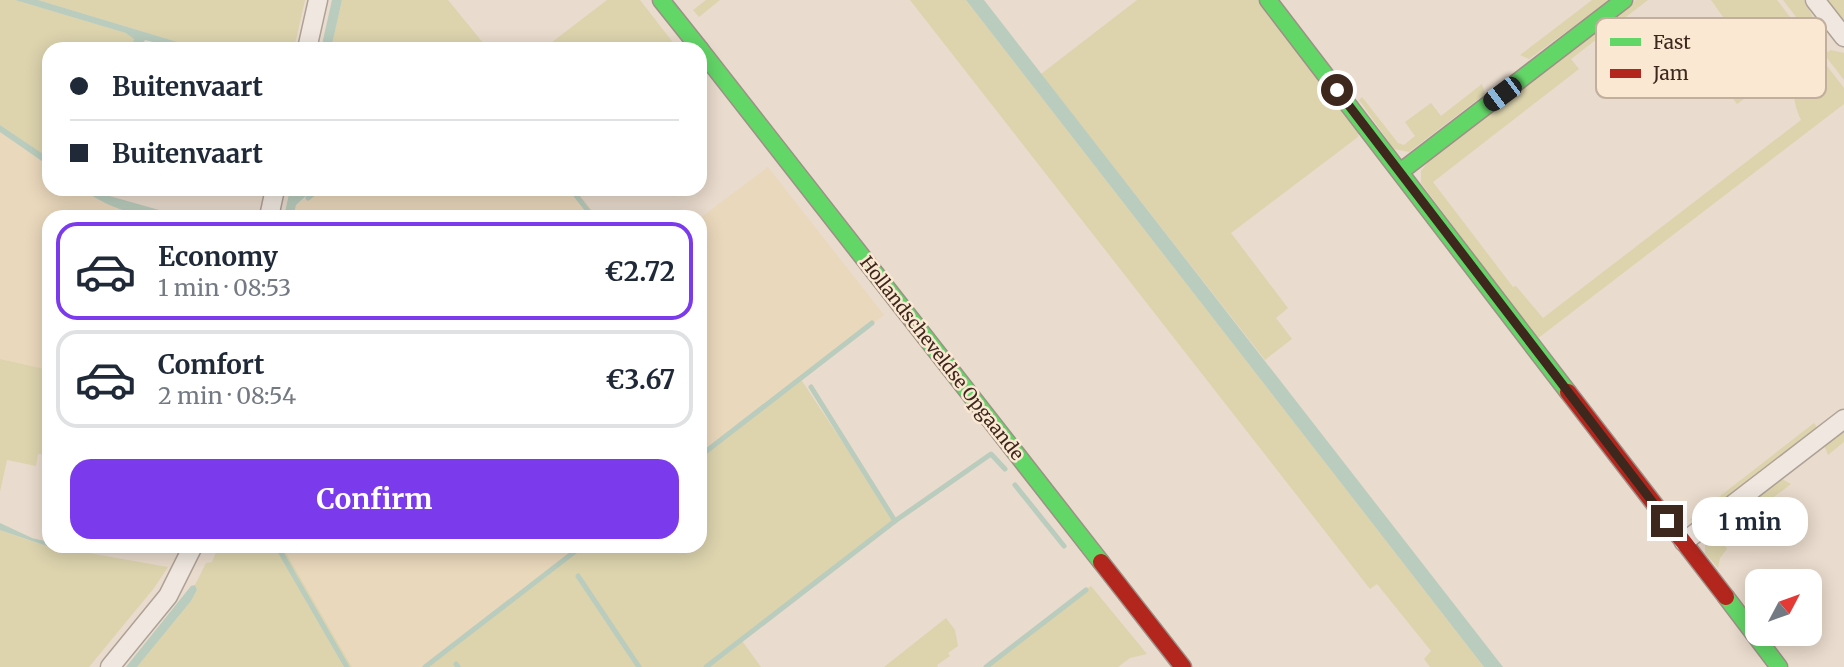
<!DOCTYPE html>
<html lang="en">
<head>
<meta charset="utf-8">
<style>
  :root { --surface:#fff; --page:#f2f2f3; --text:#1f2937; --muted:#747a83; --line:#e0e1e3; --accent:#7c3aed }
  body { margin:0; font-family:Merriweather,serif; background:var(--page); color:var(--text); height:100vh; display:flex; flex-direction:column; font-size:26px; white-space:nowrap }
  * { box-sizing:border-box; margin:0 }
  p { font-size:23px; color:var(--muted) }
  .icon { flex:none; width:38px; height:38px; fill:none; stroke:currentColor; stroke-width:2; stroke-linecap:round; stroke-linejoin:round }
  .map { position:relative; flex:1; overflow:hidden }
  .side { position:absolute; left:42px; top:210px; width:665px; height:343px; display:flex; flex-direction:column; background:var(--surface); border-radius:21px; box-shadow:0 4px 18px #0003 }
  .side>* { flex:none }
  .hud { position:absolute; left:42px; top:42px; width:665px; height:154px; border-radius:21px; box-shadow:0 4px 18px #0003; display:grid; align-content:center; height:154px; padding:0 28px; background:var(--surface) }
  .needle { width:46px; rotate:49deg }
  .fabs { position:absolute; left:1745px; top:569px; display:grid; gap:14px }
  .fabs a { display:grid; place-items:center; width:77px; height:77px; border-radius:14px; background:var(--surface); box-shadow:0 4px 18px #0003; font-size:35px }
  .end { position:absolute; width:32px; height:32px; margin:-16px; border:9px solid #3e271c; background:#fff; box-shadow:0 0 0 4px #fff }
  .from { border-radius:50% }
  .bubble { position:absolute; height:49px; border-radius:21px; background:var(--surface); box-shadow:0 4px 18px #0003; font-size:23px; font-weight:700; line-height:49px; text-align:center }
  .car { position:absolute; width:21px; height:42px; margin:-21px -10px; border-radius:9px; box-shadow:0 0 5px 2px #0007; background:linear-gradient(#222 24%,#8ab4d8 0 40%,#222 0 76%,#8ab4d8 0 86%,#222 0) }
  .hud b { display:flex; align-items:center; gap:24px; height:66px; font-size:26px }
  .hud b+b { border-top:2px solid var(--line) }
  .hud i { width:18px; height:18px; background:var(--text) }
  ul { padding:12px 0 0; list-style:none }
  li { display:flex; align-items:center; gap:21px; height:98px; margin:0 14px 10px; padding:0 14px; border:4px solid var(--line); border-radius:21px }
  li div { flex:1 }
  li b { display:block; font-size:26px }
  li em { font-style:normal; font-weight:700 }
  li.selected { border-color:var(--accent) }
  li>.icon { width:63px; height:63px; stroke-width:1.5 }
  .action { display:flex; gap:14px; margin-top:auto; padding:14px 28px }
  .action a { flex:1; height:80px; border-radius:21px; background:var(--accent); color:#fff; font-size:28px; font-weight:700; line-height:80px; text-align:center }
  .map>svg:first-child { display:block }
  .farmland { fill:#ead8bc }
  .green { fill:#ddd4ae }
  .water { fill:#b9ccbd }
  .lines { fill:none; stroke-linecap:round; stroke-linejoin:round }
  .stream { stroke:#b9ccbd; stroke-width:5 }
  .street-casing { stroke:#aea196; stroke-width:21 }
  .fast-casing { stroke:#9d9086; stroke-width:19 }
  .jam-casing { stroke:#9d9086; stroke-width:19 }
  .street { stroke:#f0e8e0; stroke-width:18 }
  .fast { stroke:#63d668; stroke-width:16 }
  .jam { stroke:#b3261e; stroke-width:16 }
  .route { stroke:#3e271c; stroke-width:9 }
  .labels { text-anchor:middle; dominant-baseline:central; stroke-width:5; stroke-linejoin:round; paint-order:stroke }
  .street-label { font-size:18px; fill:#3e271c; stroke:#fae8d3 }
  .key { fill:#fae8d3; stroke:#c2ae9c; stroke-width:2 }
  .key-label { font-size:19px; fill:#3e271c }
</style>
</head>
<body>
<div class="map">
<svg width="1844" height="667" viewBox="0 0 1844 667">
  <rect width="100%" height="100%" fill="#e9dbcd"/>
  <g class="farmland">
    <polygon points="0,132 49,166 49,189 82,189 112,206 146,217 49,217 49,370 0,359"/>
    <polygon points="768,167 884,315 700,455 700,218"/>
    <polygon points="320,189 575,189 598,217 293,217 296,205"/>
    <polygon points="282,546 581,546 424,667 352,667"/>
  </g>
  <g class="green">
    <polygon points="0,0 15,0 127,33 134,39 131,49 49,49 49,158 0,125"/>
    <polygon points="38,0 305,0 294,49 192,49 185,47 184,44"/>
    <polygon points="342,0 448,0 488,49 331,49"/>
    <polygon points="607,0 640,0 678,49 543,49"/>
    <polygon points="706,0 720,0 699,17 693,10"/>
    <polygon points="910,0 966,0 1484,667 1430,667 1424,659 1431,651 1377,584 1370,589"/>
    <polygon points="1137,0 1258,0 1359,131 1358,137 1231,233 1288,308 1276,318 1292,339 1265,360 1041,74"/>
    <polygon points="1592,0 1610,0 1529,59 1520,55"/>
    <path d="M1636,0H1648L1571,59L1579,69L1433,182L1513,287L1516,286L1543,318L1801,120C1787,89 1794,77 1820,57L1844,88V104L1537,339L1421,183V171L1431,158Z"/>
    <path d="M1711,0H1777L1799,29L1790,36L1793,40C1752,67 1733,30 1711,0Z"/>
    <polygon points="1783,0 1804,0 1813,17 1810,28 1807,31"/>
    <polygon points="1825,0 1844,0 1844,24"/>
    <polygon points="1696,44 1735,71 1744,99 1737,104 1693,46"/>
    <polygon points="1831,50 1844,53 1844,80 1824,54"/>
    <polygon points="1482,84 1485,94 1409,152 1394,149 1359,100 1362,97 1398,143 1404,145 1415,136 1405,122 1431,103 1441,116"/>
    <polygon points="0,359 49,370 49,455 38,454 36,466 7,460 0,492"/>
    <polygon points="800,378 895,521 740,638 761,667 424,667 581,546 700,546 700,455"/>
    <polygon points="1814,423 1818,429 1701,518 1688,521"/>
    <polygon points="1844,428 1844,442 1828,455 1824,445"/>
    <polygon points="1782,479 1791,484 1720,538 1727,549 1720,558 1718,568 1705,553 1705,539 1712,529 1778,480"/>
    <polygon points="0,530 60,551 60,548 168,567 154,588 89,667 0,667"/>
    <polygon points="221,546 282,546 352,667 137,667 191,601 197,590 195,585 206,563 212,562 218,547"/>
    <polygon points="1091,586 1147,654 1130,658 1118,667 984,667"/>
    <polygon points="946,618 955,630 958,646 948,653 950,656 937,665 938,667 884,667"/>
  </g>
  <g class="water">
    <polygon points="15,0 38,0 184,44 185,47 182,49 145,40 140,49 131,49 134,39 126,33"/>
    <polygon points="332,0 342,0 331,49 321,49"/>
    <polygon points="966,0 984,0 1503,667 1484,667"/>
    <polygon points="0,125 49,158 49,166 0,132"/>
    <path d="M82,189H103L106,195L184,217C142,217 118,214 82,189Z"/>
    <polygon points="290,189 303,189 307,195 296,205 293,217 284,217"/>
    <polygon points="0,523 32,538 49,542 49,546 60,546 61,551 0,530"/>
    <polygon points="195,585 197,590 191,601 137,667 126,667 191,586"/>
  </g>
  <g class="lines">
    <g class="stream">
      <polyline points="571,189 593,217"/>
      <polyline points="308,198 319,189"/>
      <polyline points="700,456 872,323"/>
      <polyline points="1015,485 1064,546"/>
      <polyline points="895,521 991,454 1005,469"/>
      <polyline points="277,546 347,667"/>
      <polyline points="578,576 639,667"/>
      <polyline points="456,664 458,667"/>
      <polyline points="425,667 582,546"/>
      <polyline points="706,667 895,521 811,387"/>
      <polyline points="986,667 1086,590"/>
    </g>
    <defs>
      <g id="street">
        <polyline points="1815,0 1844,37"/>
        <polyline points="307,49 318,0"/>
        <polyline points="269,217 275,189"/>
        <polyline points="1684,542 1844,419"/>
        <polyline points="110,667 168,596 193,546"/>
      </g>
      <g id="fast">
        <polyline points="661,0 700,49"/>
        <polyline points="1268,0 1568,392"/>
        <polyline points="700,49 1101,562"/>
        <polyline points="1400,172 1624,0"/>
        <polyline points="1726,597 1779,667"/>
      </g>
      <g id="jam">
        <polyline points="1568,392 1726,597"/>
        <polyline points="1101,562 1183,667"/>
      </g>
    </defs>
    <use href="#street" class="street-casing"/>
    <use href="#fast" class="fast-casing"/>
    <use href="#jam" class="jam-casing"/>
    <use href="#street" class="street"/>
    <use href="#fast" class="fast"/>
    <use href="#jam" class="jam"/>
  </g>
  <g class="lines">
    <polyline class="route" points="1337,90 1667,521"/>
  </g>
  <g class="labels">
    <g class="street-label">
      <text transform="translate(942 358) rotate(52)">Hollandscheveldse Opgaande</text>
    </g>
  </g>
  <rect x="1596" y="18" width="230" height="80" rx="10" class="key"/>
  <rect x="1610" y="38" width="31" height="8" fill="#63d668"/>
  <rect x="1610" y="69" width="31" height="9" fill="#b3261e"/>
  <g class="key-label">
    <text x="1653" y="49">Fast</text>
    <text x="1653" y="80">Jam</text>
  </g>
</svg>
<div class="fabs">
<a><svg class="needle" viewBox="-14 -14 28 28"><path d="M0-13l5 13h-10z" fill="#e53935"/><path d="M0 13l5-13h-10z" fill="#747a83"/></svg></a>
</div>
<i class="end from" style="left:1337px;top:90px"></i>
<i class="end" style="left:1667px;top:521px"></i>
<div class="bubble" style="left:1692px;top:497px;width:116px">1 min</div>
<i class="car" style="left:1502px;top:94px;rotate:233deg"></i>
<div class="hud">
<b><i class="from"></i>Buitenvaart</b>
<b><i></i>Buitenvaart</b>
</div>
<section class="side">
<ul>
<li class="selected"><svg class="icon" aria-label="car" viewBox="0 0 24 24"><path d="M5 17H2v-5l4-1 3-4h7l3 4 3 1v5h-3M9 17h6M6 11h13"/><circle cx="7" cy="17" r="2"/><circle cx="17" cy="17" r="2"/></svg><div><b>Economy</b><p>1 min · 08:53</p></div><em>€2.72</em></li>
<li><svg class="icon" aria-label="car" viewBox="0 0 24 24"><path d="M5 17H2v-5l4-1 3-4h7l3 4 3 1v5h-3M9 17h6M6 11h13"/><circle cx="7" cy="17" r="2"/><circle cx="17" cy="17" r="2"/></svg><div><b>Comfort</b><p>2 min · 08:54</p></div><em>€3.67</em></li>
</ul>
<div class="action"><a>Confirm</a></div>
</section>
</div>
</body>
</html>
